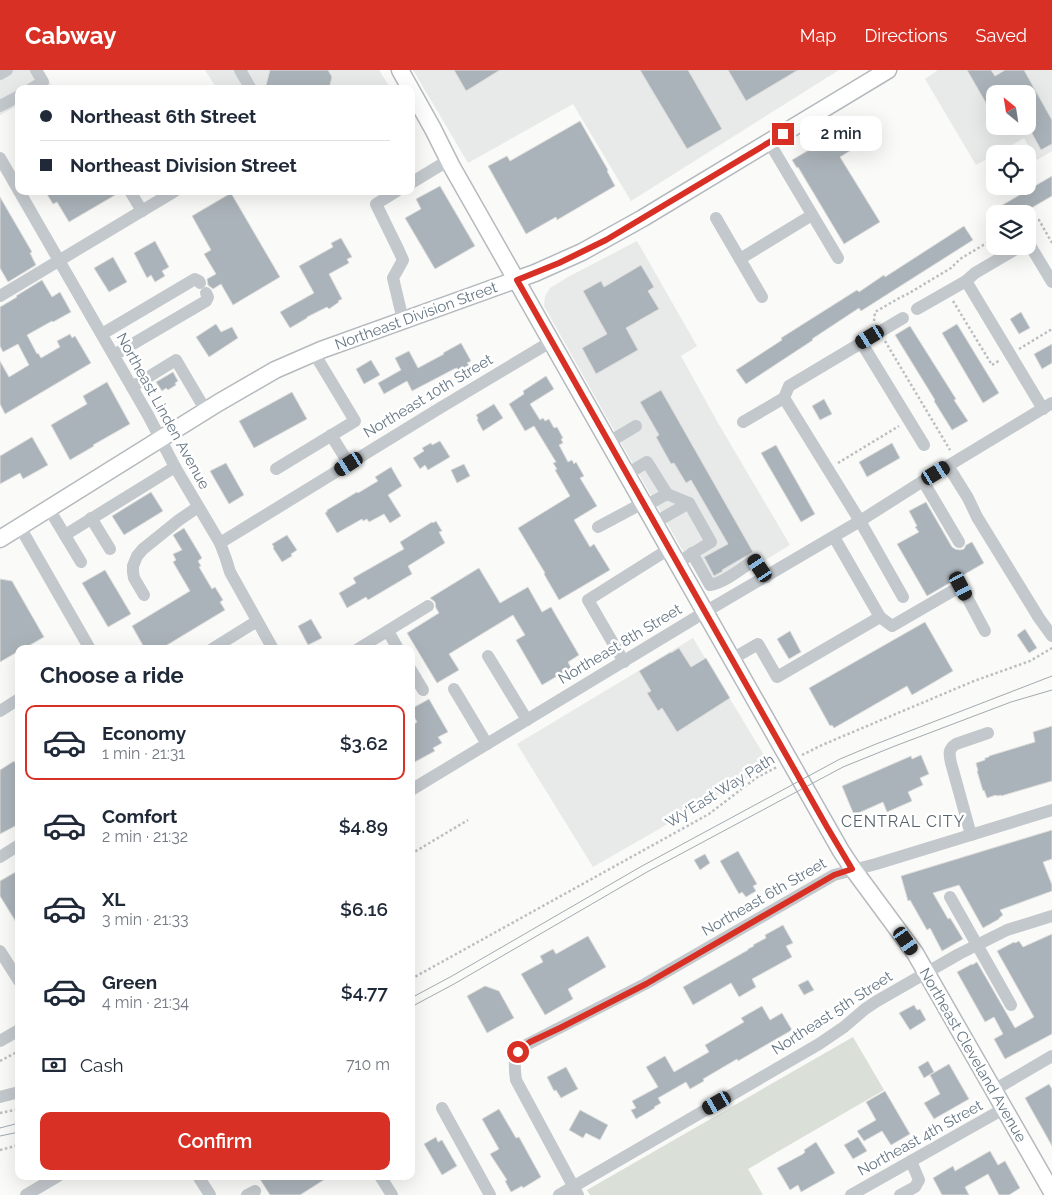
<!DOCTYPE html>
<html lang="en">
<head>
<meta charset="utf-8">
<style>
  :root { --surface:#fff; --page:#f6f6f7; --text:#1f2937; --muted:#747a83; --line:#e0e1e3; --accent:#d93025 }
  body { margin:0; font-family:Raleway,sans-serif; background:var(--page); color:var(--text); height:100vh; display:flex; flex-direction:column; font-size:19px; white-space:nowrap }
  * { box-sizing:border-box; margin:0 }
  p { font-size:16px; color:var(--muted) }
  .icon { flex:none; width:28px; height:28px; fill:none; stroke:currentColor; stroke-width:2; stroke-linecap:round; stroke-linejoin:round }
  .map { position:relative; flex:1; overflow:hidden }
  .details { position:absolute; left:15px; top:575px; width:400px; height:535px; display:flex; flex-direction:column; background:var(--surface); border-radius:10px; box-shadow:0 5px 20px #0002 }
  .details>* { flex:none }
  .top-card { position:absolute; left:15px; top:15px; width:400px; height:110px; border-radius:10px; box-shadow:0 5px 20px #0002; display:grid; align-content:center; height:110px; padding:0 25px; background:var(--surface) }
  .needle { width:32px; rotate:330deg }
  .buttons { position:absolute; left:986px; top:15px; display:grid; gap:10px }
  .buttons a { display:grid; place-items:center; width:50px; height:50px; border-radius:10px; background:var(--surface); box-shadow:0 5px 20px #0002; font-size:25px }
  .end { position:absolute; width:22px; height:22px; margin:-11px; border:6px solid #d93025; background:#fff; box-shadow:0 0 0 2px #fff }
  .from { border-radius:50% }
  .bubble { position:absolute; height:35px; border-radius:10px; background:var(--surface); box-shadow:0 5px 20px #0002; font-size:16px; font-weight:600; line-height:35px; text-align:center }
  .car { position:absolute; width:15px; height:30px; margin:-15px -8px; border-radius:6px; box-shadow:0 0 4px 1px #0007; background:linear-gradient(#222 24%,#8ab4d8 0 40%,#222 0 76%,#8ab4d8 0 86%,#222 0) }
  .top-card b { display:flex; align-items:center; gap:18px; height:48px; font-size:19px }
  .top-card b+b { border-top:1px solid var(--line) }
  .top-card i { width:12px; height:12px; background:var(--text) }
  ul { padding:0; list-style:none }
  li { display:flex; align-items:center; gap:15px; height:75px; margin:0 10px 8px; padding:0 15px; border:2px solid transparent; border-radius:10px }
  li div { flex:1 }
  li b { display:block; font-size:19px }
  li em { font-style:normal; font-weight:600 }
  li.active { border-color:var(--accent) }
  li>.icon { width:45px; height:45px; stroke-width:1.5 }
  h2 { padding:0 25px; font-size:22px; line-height:60px }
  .pay { display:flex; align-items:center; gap:12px; height:55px; padding:0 25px; font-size:19px }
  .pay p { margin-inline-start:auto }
  .action { display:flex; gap:10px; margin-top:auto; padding:10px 25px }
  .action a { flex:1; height:58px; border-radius:10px; background:var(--accent); color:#fff; font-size:20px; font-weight:600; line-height:58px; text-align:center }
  header { display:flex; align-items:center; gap:30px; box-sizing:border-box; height:70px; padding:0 25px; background:var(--accent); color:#fff }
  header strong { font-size:24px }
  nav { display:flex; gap:28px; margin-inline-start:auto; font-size:18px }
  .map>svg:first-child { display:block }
  .built { fill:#e8e9e9; fill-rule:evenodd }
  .green { fill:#dadfd7 }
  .building { fill:#aab3b9; stroke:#dcdcda }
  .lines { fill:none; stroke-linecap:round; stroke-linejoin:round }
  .major-casing { stroke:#b5babe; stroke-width:19 }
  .path { stroke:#bbbfc2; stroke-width:2.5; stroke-dasharray:2.5 2.5; stroke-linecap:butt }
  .minor { stroke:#c3c8cc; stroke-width:12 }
  .major { stroke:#fff; stroke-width:16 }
  .tram { stroke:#a2aab0; stroke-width:1 }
  .route { stroke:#d93025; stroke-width:6 }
  .labels { text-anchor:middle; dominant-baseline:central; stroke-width:5; stroke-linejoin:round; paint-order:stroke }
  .street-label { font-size:15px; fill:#657683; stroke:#fff }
  .neighbourhood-label { font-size:16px; letter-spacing:1px; fill:#57646e; stroke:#fff }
</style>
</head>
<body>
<header>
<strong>Cabway</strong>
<nav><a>Map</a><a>Directions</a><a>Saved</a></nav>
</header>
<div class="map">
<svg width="1052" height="1125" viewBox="0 0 1052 1125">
  <rect width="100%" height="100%" fill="#fafaf8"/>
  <g class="built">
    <polygon points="0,0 43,0 52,17 49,19 19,19 19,35 0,45"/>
    <polygon points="205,0 379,0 391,19 217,19"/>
    <polygon points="413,0 839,0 631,131 573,34 468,93"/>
    <path d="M938,0H1052V81L1037,90L1024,68L976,95L925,9ZM995,24H1028V56H995Z"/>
    <polygon points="637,171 697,276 681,286 718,353 790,475 719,519 691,495 633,394 544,236 545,226 550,218 568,207"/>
    <polygon points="693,568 770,695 593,797 517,674"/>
  </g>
  <polygon class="green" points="853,967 884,1020 748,1099 763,1125 590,1125 587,1120"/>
  <g class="building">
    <polygon points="270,0 328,0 332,7 329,19 265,19"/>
    <polygon points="454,0 500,0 466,21"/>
    <polygon points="640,0 688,0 722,59 687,79"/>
    <polygon points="728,0 798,0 746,31"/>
    <polygon points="967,0 991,0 995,6 1005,0 1024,0 1052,50 1052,74 1041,80 1028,56 1028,24 995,24 995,49"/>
    <polygon points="874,50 881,62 840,87 880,152 844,174 798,97 797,98 792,90 829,68 833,74 866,53 867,55"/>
    <polygon points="580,51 608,100 607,101 615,116 557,150 556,147 526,164 488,96 507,86 510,91"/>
    <polygon points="1052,106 1052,126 1021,144 987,144"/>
    <polygon points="440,116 475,176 435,199 405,148 421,139 416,129"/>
    <polygon points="45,121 122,121 69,152 57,132 53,134"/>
    <polygon points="231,123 280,207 233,235 221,214 213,219 208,215 207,209 216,204 204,184 211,180 192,146"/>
    <polygon points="0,127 32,182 30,183 36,195 8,212 0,198"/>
    <polygon points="964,156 973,170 861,241 859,238 812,269 813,270 746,314 736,300 782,270 781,268 857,220 859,222 884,205 885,207"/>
    <polygon points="341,168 352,187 347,189 349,193 329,204 342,229 338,231 339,232 329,239 327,237 307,247 307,248 290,258 280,242 314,223 299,196 333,177 331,173"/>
    <polygon points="155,171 169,197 162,201 165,206 155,212 151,205 147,208 134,183"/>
    <polygon points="113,187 127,212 109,222 94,198"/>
    <polygon points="641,195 654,217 648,221 659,239 626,258 638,280 596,304 582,278 607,264 583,221 601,211 604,217"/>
    <polygon points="42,210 52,227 60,222 71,242 53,252 52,251 27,265 37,284 38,283 41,288 60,277 57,271 70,264 72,268 75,266 91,293 5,344 0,334 0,291 9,307 29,295 18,274 3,282 0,276 0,237 17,227 16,226"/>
    <polygon points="1021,242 1030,258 1019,264 1010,249"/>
    <polygon points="216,254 221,262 232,257 238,268 209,287 196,267"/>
    <polygon points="957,254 999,323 983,333 942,263"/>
    <polygon points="910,256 956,329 954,330 968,351 952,360 934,331 935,330 895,265"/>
    <polygon points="461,273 471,291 467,293 469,295 459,301 457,298 454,299 412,321 407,311 384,324 378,313 401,300 395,288 409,281 418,298 444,284 443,283"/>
    <polygon points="1052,274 1052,293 1042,299 1034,284"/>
    <polygon points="371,290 380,305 364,314 356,299"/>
    <polygon points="173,302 178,311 175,313 176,315 168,320 166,318 162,321 156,312"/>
    <polygon points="546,306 554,319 530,334 540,350 543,348 545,351 549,349 554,358 557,357 563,368 561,369 563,373 559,375 568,392 572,390 574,394 576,392 584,406 580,408 597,436 574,450 590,477 594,474 610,500 559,530 544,504 545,503 518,458 570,426 555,400 557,399 553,393 556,392 534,356 525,361 509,334 524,324 523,321"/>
    <polygon points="107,312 130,354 93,375 94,376 70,390 51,355 87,334 83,326"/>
    <polygon points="661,320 753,482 722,500 723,501 714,506 704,487 728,474 691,410 686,413 674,393 671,394 656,367 659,365 640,332"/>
    <polygon points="292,322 307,349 254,378 239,351"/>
    <polygon points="824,329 832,344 820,350 812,336"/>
    <polygon points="494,334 503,348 483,361 477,350 478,348 476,345"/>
    <polygon points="32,367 48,395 23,409 20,403 0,414 0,386"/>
    <polygon points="440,371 450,387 428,400 425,395 420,399 413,388 424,381 422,378 431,373 432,375"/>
    <polygon points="892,373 900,388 867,407 859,392"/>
    <polygon points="776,375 815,444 801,452 761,383"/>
    <polygon points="226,393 244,425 229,434 210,401"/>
    <polygon points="464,394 470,406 457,413 451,400"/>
    <polygon points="391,397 402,416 388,425 401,446 390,453 384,444 369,452 367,449 363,451 362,449 337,463 325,443 327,442 327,440 357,422 358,423 378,411 375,407"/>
    <polygon points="151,422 163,441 124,465 112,446"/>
    <polygon points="926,432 952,477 955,479 960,480 964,479 966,475 972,472 984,493 927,526 897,474 919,462 915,457 917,456 909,441"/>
    <polygon points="436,451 442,461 439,462 445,473 408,496 412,504 368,530 366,527 347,538 339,523 356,513 353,508 404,479 400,472 432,452 433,453"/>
    <polygon points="184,458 202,488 198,491 201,496 199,497 212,519 215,517 223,530 220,532 225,540 167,575 169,579 145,579 132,556 190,521 173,492 176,490 173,484 182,480 173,465"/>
    <polygon points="287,465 297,480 291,484 292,486 282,492 273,478 274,477 272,474"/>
    <polygon points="479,498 500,533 528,517 542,542 551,537 579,585 568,592 571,598 542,615 516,570 525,565 513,545 449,584 459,600 437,613 407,563 439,543 436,538 435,532 430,528"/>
    <polygon points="105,500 131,544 108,557 82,513"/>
    <polygon points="0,509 12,511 44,567 23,579 19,579 19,581 0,592"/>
    <polygon points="311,549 322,568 308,575 298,556"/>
    <polygon points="925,552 953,601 912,625 907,616 834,658 832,655 830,656 809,618"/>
    <polygon points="1025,559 1037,578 1029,583 1017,565"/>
    <polygon points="790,561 801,582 789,589 777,569"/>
    <polygon points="679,578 691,597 706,588 730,628 677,662 662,638 658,641 647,623 651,621 639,601 671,582 671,583"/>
    <polygon points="429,629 448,662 438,667 442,673 433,678 435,681 411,694 411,656 417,652 411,641 411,639"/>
    <polygon points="1052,656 1052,711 1001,726 1001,725 997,726 996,725 987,728 984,720 983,721 977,701 978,701 976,693 985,690 985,688 989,687 989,686 1035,672 1033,662"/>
    <polygon points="921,685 929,704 920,708 923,715 908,722 912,731 887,742 883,732 854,745 842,716 911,686 912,689"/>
    <polygon points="14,691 19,699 19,754 0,764 0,700"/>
    <polygon points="1052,760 1052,789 1043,792 1052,815 1052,821 1000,840 1003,845 999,848 999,849 983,858 959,815 933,823 948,849 950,848 952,851 963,869 942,881 930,858 927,860 910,830 908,831 901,806"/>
    <polygon points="738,781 757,814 753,816 756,821 746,827 742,822 739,824 720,791"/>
    <polygon points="705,784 710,793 700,800 694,790"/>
    <polygon points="19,800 19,857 0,826 0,811"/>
    <polygon points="783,855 793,873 786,876 792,887 752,909 756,917 739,927 731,913 693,935 683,917 748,880 748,879 754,876 753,875 766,868 765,865"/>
    <polygon points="1052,864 1052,964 1005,989 994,969 1003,964 994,947 985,952 957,902 972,894 972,895 977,892 1015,958 1034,947 997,881 1014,872 1015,873 1019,871 1023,877"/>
    <polygon points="588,866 606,897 568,919 573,929 545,945 521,904 543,892 540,886 553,879 556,884"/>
    <polygon points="808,910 814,920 804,925 798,915"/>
    <polygon points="485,916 499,921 514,948 487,963 467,926"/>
    <polygon points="914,935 917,940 920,939 926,950 910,960 899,943"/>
    <polygon points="762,936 770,950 782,943 792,960 738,991 737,989 703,1009 704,1011 690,1019 686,1012 658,1028 661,1033 654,1037 655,1038 636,1049 631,1040 636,1038 632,1031 658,1017 646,997 665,986 674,1002 709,982 705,975 744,952 741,948"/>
    <polygon points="928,991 934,1002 924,1008 918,997"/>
    <polygon points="949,994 969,1029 934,1049 924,1033 940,1024 930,1005"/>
    <polygon points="566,997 578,1019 561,1028 556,1020 554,1021 547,1007"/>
    <polygon points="1049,1014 1052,1019 1052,1076 1025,1028"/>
    <polygon points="885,1021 910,1064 891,1075 882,1061 864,1071 857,1061 876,1050 866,1032"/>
    <polygon points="499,1039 516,1068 519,1067 541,1107 523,1118 522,1116 511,1122 505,1111 507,1110 490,1084 499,1079 482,1049"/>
    <polygon points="580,1040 608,1055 600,1070 586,1063 583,1068 569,1060"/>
    <polygon points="436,1067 438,1072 442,1070 457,1096 442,1105 424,1074"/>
    <polygon points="858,1067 867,1081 853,1089 844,1075"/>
    <polygon points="816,1072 835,1103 801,1122 798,1115 790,1120 777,1098 803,1084 805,1082 804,1080"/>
    <polygon points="990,1081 998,1095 1005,1091 1020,1118 1009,1125 999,1125 988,1104 965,1117 969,1125 942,1125 933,1108 953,1096 955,1101"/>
    <polygon points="258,1106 330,1106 300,1125 270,1125"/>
  </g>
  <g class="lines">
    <defs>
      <g id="major">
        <polyline points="400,0 433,59 452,97 841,781 853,799 915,883 1052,1122"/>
        <polyline points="0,469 218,333 275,300 321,280 535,203 582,182 643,148 888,0"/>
      </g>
    </defs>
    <use href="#major" class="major-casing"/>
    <g class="path">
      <polyline points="1028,150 1039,150 1052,173"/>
      <polyline points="953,231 992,295 1000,290"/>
      <polyline points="874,251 875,242 901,227 906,225 951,198 960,189 995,168"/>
      <polyline points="885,271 950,380"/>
      <polyline points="1019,279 1052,259"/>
      <polyline points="838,393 899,356"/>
      <polyline points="802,685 822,675 974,611 1030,591 1052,578"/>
      <polyline points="411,784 468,750"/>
      <polyline points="411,909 709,744 756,708 777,697"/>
      <polyline points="0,991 19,981"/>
      <polyline points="0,1043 19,1039"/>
      <polyline points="0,1080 19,1075"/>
    </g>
    <g class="minor">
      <polyline points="240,0 251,19"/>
      <polyline points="0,4 7,0"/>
      <polyline points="31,19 43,12 36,0"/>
      <polyline points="0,36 19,26"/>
      <polyline points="769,72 838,188"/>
      <polyline points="0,88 19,121"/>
      <polyline points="411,113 449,90"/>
      <polyline points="19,121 148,345 175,397 220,473 226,489 230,502 273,579"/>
      <polyline points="130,121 142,141"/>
      <polyline points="397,121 376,134 398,179 403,190 393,208 403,250"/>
      <polyline points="716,148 762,227"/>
      <polyline points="1028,173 1028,172 1052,212"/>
      <polyline points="740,189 812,145"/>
      <polyline points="966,211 1043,339"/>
      <polyline points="0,226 175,121"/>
      <polyline points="917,239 966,211 975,203 1021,176"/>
      <polyline points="102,264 195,209 199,211 200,213"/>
      <polyline points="861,272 924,375"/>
      <polyline points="114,285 206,231 208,227 206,223"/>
      <polyline points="132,317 176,290 206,341"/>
      <polyline points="784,328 789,316 903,248"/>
      <polyline points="743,352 784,328 860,451 903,527"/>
      <polyline points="331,365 349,394"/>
      <polyline points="609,372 636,356"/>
      <polyline points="948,396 968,428 977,447 1039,548 1052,566"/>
      <polyline points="276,399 355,351 314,283"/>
      <polyline points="627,404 647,392 667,424"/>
      <polyline points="923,411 959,472"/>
      <polyline points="645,436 667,424 689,433"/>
      <polyline points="49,439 81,492"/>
      <polyline points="91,448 110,479"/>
      <polyline points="654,453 689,433 711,472 677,493"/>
      <polyline points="20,457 90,579"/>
      <polyline points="598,457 643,433"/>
      <polyline points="65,465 175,397"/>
      <polyline points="220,473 440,338 552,271"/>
      <path d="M692,483L710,515C724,513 742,498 754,490L766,507"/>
      <polyline points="144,525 134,508 133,502 133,496 137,486 143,479 179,450 198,437"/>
      <polyline points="880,547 892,556 961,516 985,561"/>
      <polyline points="388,561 398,579"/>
      <polyline points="212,579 257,551"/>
      <polyline points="358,579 428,536"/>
      <polyline points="488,586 527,650"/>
      <polyline points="732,589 758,574 777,607 880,547 834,467"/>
      <polyline points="624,592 588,530 669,479"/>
      <polyline points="411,600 423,620"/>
      <polyline points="454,619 487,674"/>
      <polyline points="0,641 19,629"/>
      <polyline points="411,720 705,542 860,451 923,411 1052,333"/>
      <path d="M971,765L951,693C949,684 948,679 956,674L988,663"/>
      <polyline points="0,787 19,775"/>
      <polyline points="950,827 1011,935"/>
      <polyline points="0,881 19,911"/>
      <polyline points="0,971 19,960"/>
      <polyline points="994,1020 1052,986"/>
      <polyline points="0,1027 19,1022"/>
      <polyline points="442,1038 490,1125"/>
      <polyline points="198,1106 210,1125"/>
      <polyline points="380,1106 392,1125"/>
      <polyline points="26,1125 58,1106"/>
      <polyline points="247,1125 255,1121"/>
      <polyline points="559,1125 819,974 844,957 865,939 877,931 959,884 1007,860 1052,846"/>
      <path d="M578,1125L516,1010C514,995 513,987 524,976L645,914L834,805L876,794L1052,740"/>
      <polyline points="851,1125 1005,1038"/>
      <polyline points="900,1125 915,1117 919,1110 911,1091"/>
    </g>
    <use href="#major" class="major"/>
    <g class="tram">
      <polyline points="411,928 452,906 642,796 840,689 876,674 1052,606"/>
      <polyline points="411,937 454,914 647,802 843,697 895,676 1011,632 1052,620"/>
      <polyline points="0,1058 19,1053"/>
      <polyline points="0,1066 19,1062"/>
    </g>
  </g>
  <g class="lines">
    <polyline class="route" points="518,982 524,976 530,972 560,958 646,914 834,805 852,799 827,757 517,210 559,193 606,170 783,64"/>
  </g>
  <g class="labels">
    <g class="street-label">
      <text transform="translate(416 246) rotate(-20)">Northeast Division Street</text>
      <text transform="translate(428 326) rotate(-31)">Northeast 10th Street</text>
      <text transform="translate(163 341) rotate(61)">Northeast Linden Avenue</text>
      <text transform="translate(620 574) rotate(-31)">Northeast 8th Street</text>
      <text transform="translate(720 721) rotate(-32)">Wy'East Way Path</text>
      <text transform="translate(764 827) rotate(-30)">Northeast 6th Street</text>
      <text transform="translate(832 943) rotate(-33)">Northeast 5th Street</text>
      <text transform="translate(973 985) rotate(60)">Northeast Cleveland Avenue</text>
      <text transform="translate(920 1068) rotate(-29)">Northeast 4th Street</text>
    </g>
    <g class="neighbourhood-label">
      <text x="903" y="751">CENTRAL CITY</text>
    </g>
  </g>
</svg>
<div class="buttons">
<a><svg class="needle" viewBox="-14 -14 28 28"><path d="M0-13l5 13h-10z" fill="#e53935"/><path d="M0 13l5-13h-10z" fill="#747a83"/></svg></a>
<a><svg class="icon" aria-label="locate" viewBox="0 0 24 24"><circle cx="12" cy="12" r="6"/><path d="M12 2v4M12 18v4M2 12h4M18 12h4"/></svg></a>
<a><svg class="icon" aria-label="layers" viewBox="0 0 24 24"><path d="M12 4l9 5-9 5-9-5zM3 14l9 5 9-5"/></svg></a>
</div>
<i class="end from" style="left:518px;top:982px"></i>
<i class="end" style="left:783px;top:64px"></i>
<div class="bubble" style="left:800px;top:46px;width:82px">2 min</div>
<i class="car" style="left:870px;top:267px;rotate:239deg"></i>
<i class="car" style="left:349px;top:394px;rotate:238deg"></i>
<i class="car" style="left:936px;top:403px;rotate:59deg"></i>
<i class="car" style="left:760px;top:498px;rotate:326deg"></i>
<i class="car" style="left:961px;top:516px;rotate:152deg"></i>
<i class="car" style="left:906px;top:871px;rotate:145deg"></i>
<i class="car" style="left:717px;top:1033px;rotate:240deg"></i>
<div class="top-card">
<b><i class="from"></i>Northeast 6th Street</b>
<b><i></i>Northeast Division Street</b>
</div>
<section class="details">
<h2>Choose a ride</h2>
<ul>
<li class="active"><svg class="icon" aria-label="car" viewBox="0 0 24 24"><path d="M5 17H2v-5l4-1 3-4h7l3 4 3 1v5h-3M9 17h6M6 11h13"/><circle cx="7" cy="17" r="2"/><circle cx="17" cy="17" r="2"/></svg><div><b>Economy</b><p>1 min · 21:31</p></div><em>$3.62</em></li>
<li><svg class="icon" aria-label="car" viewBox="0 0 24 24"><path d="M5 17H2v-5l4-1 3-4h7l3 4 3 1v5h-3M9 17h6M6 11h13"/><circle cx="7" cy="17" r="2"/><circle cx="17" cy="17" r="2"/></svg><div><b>Comfort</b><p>2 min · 21:32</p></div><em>$4.89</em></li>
<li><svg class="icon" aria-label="car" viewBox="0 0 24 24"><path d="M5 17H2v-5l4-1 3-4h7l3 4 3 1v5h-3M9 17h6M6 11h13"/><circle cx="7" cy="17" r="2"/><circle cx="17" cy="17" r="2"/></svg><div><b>XL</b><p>3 min · 21:33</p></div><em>$6.16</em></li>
<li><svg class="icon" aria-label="car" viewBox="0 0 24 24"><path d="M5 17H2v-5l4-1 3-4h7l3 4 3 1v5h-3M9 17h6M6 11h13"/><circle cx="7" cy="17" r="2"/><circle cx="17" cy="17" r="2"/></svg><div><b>Green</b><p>4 min · 21:34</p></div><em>$4.77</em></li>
</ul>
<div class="pay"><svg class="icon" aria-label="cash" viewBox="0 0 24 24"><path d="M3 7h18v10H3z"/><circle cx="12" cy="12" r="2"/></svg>Cash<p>710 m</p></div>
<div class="action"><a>Confirm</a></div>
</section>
</div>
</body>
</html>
